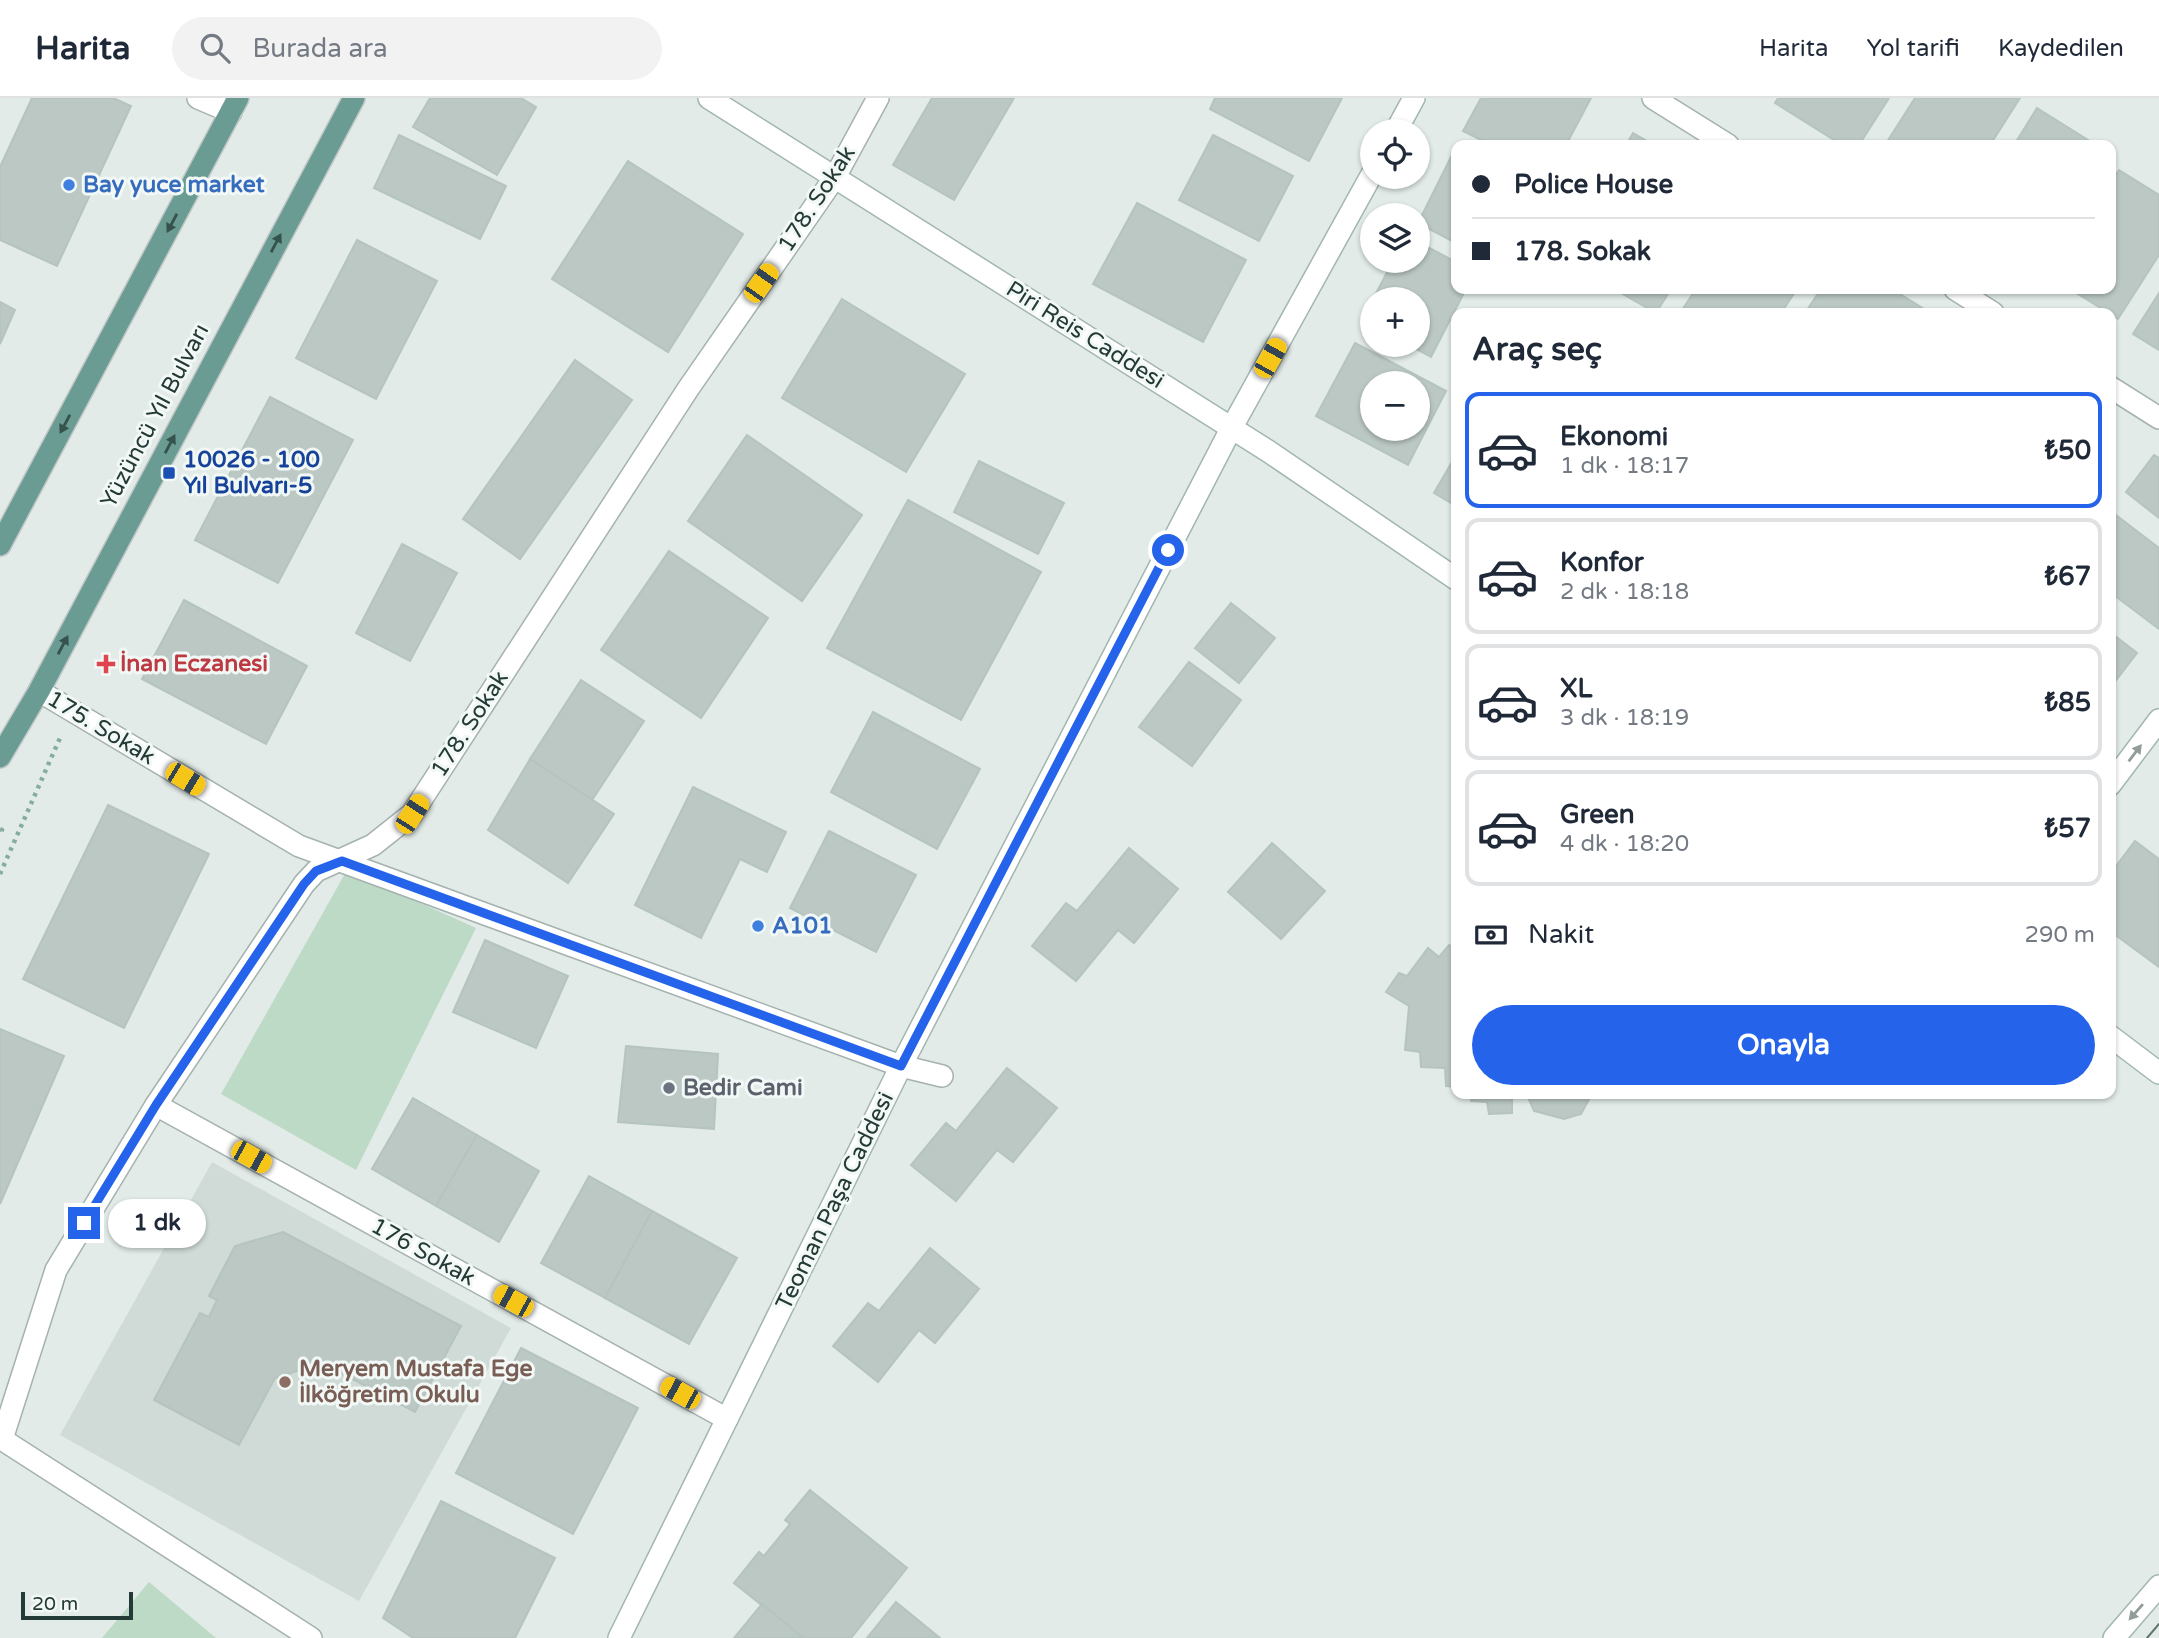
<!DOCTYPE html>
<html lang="tr">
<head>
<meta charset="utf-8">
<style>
  :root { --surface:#fff; --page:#f2f2f3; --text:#1f2937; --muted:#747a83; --line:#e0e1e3; --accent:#2563eb }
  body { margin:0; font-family:"Varela Round",sans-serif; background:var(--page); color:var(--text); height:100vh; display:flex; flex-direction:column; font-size:26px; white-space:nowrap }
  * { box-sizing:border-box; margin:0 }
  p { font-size:23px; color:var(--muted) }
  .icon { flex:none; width:38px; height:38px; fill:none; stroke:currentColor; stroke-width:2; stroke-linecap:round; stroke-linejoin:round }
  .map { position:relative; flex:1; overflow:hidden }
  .drawer { position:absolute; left:1451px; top:210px; width:665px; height:791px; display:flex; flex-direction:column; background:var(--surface); border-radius:14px; box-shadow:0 2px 5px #0004 }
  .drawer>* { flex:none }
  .top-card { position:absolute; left:1451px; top:42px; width:665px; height:154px; border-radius:14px; box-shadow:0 2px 5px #0004; display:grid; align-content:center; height:154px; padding:0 21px; background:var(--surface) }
  .fabs { position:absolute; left:1360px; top:21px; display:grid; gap:14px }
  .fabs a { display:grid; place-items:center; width:70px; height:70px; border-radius:50%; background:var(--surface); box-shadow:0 2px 5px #0004; font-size:35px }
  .scale { position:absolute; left:21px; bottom:18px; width:112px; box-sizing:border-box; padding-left:7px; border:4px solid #243a36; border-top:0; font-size:19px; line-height:24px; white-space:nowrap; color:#243a36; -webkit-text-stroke:5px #f2f8f5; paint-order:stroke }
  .end { position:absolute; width:32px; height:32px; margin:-16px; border:9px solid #2563eb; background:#fff; box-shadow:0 0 0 4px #fff }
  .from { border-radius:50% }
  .bubble { position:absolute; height:49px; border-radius:24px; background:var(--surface); box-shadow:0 2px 5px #0004; font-size:23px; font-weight:700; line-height:49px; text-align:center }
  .car { position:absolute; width:21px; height:42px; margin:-21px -10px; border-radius:9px; box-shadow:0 0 5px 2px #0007; background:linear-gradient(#f5c518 24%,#345 0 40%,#f5c518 0 76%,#345 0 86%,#f5c518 0) }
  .top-card b { display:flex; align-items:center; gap:24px; height:66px; font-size:26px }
  .top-card b+b { border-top:2px solid var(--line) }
  .top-card i { width:18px; height:18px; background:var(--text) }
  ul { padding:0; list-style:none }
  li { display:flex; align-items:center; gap:21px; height:116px; margin:0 14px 10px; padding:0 7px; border:4px solid var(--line); border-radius:14px }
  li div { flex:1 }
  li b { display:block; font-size:26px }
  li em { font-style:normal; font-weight:700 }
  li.on { border-color:var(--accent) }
  li>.icon { width:63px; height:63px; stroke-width:1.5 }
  h2 { padding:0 21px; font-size:32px; line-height:84px }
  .pay { display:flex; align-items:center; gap:18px; height:77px; padding:0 21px; font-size:26px }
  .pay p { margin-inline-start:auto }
  .primary-button { display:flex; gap:14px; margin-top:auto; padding:14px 21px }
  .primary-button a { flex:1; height:80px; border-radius:42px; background:var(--accent); color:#fff; font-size:28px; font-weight:700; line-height:80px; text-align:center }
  header { display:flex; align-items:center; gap:42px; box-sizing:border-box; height:98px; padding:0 35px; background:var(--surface); border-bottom:2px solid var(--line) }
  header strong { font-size:33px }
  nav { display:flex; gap:38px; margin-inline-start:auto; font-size:24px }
  .search { width:490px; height:63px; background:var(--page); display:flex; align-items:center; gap:18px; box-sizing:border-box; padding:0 24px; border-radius:38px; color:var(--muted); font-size:26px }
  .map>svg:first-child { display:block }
  .built { fill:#d0dbd7 }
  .green { fill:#bddac7 }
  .building { fill:#bbc8c4; stroke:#b5c4bf; stroke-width:2; fill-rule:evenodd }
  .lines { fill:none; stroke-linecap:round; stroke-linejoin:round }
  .street-casing { stroke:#a5b2af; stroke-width:24 }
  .secondary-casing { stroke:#a2b6b0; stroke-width:24 }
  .primary-casing { stroke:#c2c8c7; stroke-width:24 }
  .path { stroke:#85aca2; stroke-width:4.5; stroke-dasharray:3.5 5; stroke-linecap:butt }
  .street { stroke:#fff; stroke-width:21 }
  .secondary { stroke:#fff; stroke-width:21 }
  .primary { stroke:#6a9c93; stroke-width:21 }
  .tram { stroke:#5e7671; stroke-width:2 }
  .oneway { fill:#36524d }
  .oneway2 { fill:#929c9a }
  .route { stroke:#2563eb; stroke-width:9 }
  .shop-dot { fill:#3f7fe0; stroke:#f2f8f5; stroke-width:2.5 }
  .transit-dot { fill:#1a4fb4; stroke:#f2f8f5; stroke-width:2.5 }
  .health-dot { fill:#e0444e; stroke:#f2f8f5; stroke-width:2.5 }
  .worship-dot { fill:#6b7280; stroke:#f2f8f5; stroke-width:2.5 }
  .education-dot { fill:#8d6e63; stroke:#f2f8f5; stroke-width:2.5 }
  .labels { text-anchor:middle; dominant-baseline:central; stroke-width:6; stroke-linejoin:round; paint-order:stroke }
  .shop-label { font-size:23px; font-weight:bold; fill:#366cbe; stroke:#f2f8f5; text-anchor:start }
  .street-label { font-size:23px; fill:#243a36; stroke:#f2f8f5 }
  .transit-label { font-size:23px; font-weight:bold; fill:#164399; stroke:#f2f8f5; text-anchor:start }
  .health-label { font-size:23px; font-weight:bold; fill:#be3a42; stroke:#f2f8f5; text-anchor:start }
  .worship-label { font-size:23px; font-weight:bold; fill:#5b616d; stroke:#f2f8f5; text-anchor:start }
  .education-label { font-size:23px; font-weight:bold; fill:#785e54; stroke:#f2f8f5; text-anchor:start }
</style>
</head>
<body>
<header>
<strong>Harita</strong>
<div class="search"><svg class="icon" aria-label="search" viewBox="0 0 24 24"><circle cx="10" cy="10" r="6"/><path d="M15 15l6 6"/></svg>Burada ara</div>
<nav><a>Harita</a><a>Yol tarifi</a><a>Kaydedilen</a></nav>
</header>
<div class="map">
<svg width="2159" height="1540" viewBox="0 0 2159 1540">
  <rect width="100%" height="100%" fill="#e2ebe8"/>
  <polygon class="built" points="212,1064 511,1230 359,1503 60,1337"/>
  <g class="green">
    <polygon points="347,772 476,830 356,1072 221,996"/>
    <polygon points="149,1484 216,1540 102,1540"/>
  </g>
  <g class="building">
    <polygon points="32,0 113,0 131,8 57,168 0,142 0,69"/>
    <polygon points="430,0 521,0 536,9 497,77 413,29"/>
    <polygon points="932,0 1014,0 954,102 893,67"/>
    <polygon points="1215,0 1342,0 1309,63 1210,11"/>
    <polygon points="1481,0 1591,0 1566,47 1491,47 1463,33"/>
    <polygon points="1778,0 1889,0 1859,47 1842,47 1775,5"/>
    <polygon points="1915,0 2020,0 1990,47 1885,47"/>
    <polygon points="2037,10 2096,47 2014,47"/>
    <polygon points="1633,35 1654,47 1626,47"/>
    <polygon points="399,37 506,88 480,141 374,90"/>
    <polygon points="1213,37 1293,78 1259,143 1179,102"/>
    <polygon points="1456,49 1456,145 1418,125"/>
    <polygon points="628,63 743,136 668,254 552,181"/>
    <polygon points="2119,72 2159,97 2159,157 2118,221 2070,191 2110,191 2110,85"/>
    <polygon points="1137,105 1246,162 1203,244 1093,186"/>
    <polygon points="357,142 437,183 376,301 296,260"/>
    <polygon points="1418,144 1456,164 1456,191 1466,191 1431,259 1409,247 1418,247 1418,201 1373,201 1393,163 1418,163"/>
    <polygon points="1614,191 1671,191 1656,215"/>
    <polygon points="1696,191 1797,191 1781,215 1680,215"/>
    <polygon points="1821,191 1892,191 1924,211 1921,215 1805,215"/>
    <polygon points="2159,195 2159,252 2133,236"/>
    <polygon points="842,201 965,276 906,374 782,300"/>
    <polygon points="1372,203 1372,227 1362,222"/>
    <polygon points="0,204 15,212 0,246"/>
    <path d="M1355,245L1446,293L1408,367L1316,318ZM1372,285H1418V331H1372Z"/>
    <polygon points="575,262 632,302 520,461 463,421"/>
    <polygon points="270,299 353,342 278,485 195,442"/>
    <polygon points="747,337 862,417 802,503 688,423"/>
    <polygon points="1456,357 1456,408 1434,395"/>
    <polygon points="2154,357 2159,360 2159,420 2126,394"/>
    <polygon points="979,363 1064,405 1038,456 954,414"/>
    <polygon points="908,402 1041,474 961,622 827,550"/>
    <polygon points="2112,414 2159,450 2159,531 2110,494 2110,416"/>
    <polygon points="402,446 457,475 410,563 356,535"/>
    <polygon points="669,453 768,520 701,620 601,552"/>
    <polygon points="184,502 307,568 266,646 142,581"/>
    <polygon points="1231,505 1275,540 1239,585 1195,550"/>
    <polygon points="2110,534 2137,555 2110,590"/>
    <polygon points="1189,564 1241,602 1192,668 1139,629"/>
    <polygon points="581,582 644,623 592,702 530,661"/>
    <polygon points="873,614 980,671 937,751 831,694"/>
    <polygon points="530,661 614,716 568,785 488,732"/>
    <polygon points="693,689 786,734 767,774 740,761 701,840 635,807"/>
    <polygon points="108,707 209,756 124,930 23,881"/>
    <polygon points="829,733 916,777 876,854 790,810"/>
    <polygon points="2135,743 2159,761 2159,869 2110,833 2110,776"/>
    <polygon points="1272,745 1325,793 1281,841 1228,794"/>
    <polygon points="1129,750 1178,791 1134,845 1118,832 1076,883 1032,848 1066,805 1077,813"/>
    <polygon points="485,842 568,878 536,950 453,914"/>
    <polygon points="1449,847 1456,852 1456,989 1446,988 1445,970 1421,969 1420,954 1405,952 1409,908 1386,894 1399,875 1407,878 1428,850 1439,859"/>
    <polygon points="0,931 64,958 0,1106"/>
    <polygon points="626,948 718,956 714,1031 618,1024"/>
    <polygon points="1007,970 1057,1010 1013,1064 997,1052 956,1103 911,1067 946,1025 956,1033"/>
    <polygon points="1471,996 1592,996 1581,1016 1564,1021 1534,1013 1527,997 1512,998 1512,1015 1489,1016 1487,1004 1471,1003"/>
    <polygon points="413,1000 477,1037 436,1108 372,1071"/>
    <polygon points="477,1037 539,1073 499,1144 436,1108"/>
    <polygon points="589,1078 652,1113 605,1200 541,1165"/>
    <polygon points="652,1113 737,1160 689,1246 605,1200"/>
    <polygon points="283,1134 461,1228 415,1314 322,1265 275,1280 239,1347 154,1302 200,1215 209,1219 217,1202 209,1198 235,1148"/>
    <polygon points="930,1150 979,1191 935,1245 919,1232 878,1284 833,1248 868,1205 879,1213"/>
    <polygon points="521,1250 638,1310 573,1436 456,1375"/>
    <polygon points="810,1392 907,1470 851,1540 803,1540 734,1485 759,1454 764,1458 790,1426 785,1422"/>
    <polygon points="441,1403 555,1460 515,1540 413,1540 383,1520"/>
    <polygon points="896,1504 940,1540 867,1540"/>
    <polygon points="762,1506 803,1540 734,1540"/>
  </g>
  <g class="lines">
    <defs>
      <g id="street">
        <polyline points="198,0 231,14"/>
        <polyline points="1653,0 1728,47"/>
        <polyline points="1955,191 1993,215"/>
        <polyline points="2110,289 2159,320"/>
        <polyline points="39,593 299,748 901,968 942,978"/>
        <polyline points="156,1007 727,1321"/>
        <polyline points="0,1340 311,1540"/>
        <polyline points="2,1341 56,1172 156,1007 304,786 316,773 373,747 412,716 688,291 835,79 878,0"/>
      </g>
      <g id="secondary">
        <polyline points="709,0 1268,353 1456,481"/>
        <polyline points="1396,33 1414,0"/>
        <polyline points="2110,687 2159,622"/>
        <polyline points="2110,938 2159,975"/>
        <polyline points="619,1540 901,968 1232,329 1372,76"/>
        <polyline points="2114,1540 2159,1488"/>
      </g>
      <g id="primary">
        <polyline points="0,447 238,0"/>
        <polyline points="0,659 39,593 354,0"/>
      </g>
    </defs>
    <use href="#street" class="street-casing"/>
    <use href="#secondary" class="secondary-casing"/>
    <use href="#primary" class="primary-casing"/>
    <g class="path">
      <polyline points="0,731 2,732 0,737"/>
      <polyline points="0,776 60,640"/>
    </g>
    <use href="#street" class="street"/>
    <use href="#secondary" class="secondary"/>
    <use href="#primary" class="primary"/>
    <polyline class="tram" points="2147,1540 2159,1526"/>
  </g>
  <defs><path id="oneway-solid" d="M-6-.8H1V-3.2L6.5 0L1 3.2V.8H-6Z" transform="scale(1.75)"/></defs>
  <g class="oneway">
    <use href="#oneway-solid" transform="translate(172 125) rotate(118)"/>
    <use href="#oneway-solid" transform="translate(276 145) rotate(-62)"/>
    <use href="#oneway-solid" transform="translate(65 326) rotate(118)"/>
    <use href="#oneway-solid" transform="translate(170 346) rotate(-62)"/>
    <use href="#oneway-solid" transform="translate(63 547) rotate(-62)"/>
  </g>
  <g class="oneway2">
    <use href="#oneway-solid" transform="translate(2135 655) rotate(-53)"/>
    <use href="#oneway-solid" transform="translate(2136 1514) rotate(131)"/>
  </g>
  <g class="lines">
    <polyline class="route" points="84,1125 156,1007 304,786 316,773 342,763 901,968 1168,452"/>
  </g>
  <g class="shop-dot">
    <circle cx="69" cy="87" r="7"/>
    <circle cx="758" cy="828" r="7"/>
  </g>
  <rect class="transit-dot" x="162" y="368" width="14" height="14" rx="3.5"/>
  <path class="health-dot" d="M102.5 555.5h7v7h7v7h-7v7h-7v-7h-7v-7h7z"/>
  <circle class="worship-dot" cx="669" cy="990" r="7"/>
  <circle class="education-dot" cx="285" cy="1284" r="7"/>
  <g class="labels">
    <g class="shop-label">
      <text x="83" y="87">Bay yuce market</text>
      <text x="772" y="828">A101</text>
    </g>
    <g class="street-label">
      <text transform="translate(817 101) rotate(-57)">178. Sokak</text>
      <text transform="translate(1085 237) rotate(32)">Piri Reis Caddesi</text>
      <text transform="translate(155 318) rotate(-62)">Yüzüncü Yıl Bulvarı</text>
      <text transform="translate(470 626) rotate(-57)">178. Sokak</text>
      <text transform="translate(101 630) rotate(31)">175. Sokak</text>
      <text transform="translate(835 1103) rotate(-64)">Teoman Paşa Caddesi</text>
      <text transform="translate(423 1154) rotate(29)">176 Sokak</text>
    </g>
    <g class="transit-label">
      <text x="183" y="362">10026 - 100<tspan x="183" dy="26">Yıl Bulvarı-5</tspan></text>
    </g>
    <g class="health-label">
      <text x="120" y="566">İnan Eczanesi</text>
    </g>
    <g class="worship-label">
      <text x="683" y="990">Bedir Cami</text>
    </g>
    <g class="education-label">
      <text x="299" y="1271">Meryem Mustafa Ege<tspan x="299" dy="26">İlköğretim Okulu</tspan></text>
    </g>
  </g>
</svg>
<div class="fabs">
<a><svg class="icon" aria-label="locate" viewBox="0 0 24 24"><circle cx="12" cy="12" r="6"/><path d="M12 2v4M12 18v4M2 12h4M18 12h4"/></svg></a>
<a><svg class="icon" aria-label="layers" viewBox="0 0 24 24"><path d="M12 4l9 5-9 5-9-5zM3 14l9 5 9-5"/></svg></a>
<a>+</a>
<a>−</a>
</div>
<div class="scale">20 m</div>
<i class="end from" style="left:1168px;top:452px"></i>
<i class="end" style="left:84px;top:1125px"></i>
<div class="bubble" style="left:108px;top:1101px;width:98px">1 dk</div>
<i class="car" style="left:761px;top:185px;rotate:35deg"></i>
<i class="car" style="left:1270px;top:260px;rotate:29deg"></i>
<i class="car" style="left:185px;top:681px;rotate:121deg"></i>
<i class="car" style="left:412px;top:716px;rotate:33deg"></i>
<i class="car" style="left:251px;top:1059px;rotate:119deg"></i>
<i class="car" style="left:513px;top:1203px;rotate:299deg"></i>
<i class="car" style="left:680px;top:1295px;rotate:299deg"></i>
<div class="top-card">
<b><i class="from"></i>Police House</b>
<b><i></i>178. Sokak</b>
</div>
<section class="drawer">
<h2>Araç seç</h2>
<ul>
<li class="on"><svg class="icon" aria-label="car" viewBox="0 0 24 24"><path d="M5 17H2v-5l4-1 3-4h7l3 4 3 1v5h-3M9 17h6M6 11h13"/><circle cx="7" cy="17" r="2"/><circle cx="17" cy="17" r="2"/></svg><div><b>Ekonomi</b><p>1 dk · 18:17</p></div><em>₺50</em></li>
<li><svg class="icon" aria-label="car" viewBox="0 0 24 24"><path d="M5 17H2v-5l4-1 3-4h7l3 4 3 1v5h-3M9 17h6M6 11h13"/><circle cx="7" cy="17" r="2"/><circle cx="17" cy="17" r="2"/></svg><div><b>Konfor</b><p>2 dk · 18:18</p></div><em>₺67</em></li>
<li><svg class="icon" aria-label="car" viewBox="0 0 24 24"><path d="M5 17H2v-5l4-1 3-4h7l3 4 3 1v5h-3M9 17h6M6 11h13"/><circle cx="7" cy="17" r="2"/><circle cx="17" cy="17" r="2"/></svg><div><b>XL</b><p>3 dk · 18:19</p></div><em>₺85</em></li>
<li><svg class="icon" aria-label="car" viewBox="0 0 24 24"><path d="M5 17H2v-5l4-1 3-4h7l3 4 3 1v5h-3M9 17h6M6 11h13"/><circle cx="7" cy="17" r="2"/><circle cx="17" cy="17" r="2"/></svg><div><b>Green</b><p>4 dk · 18:20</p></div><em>₺57</em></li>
</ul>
<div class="pay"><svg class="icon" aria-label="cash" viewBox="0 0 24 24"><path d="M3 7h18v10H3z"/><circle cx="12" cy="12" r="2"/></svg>Nakit<p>290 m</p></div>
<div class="primary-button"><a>Onayla</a></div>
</section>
</div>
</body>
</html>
